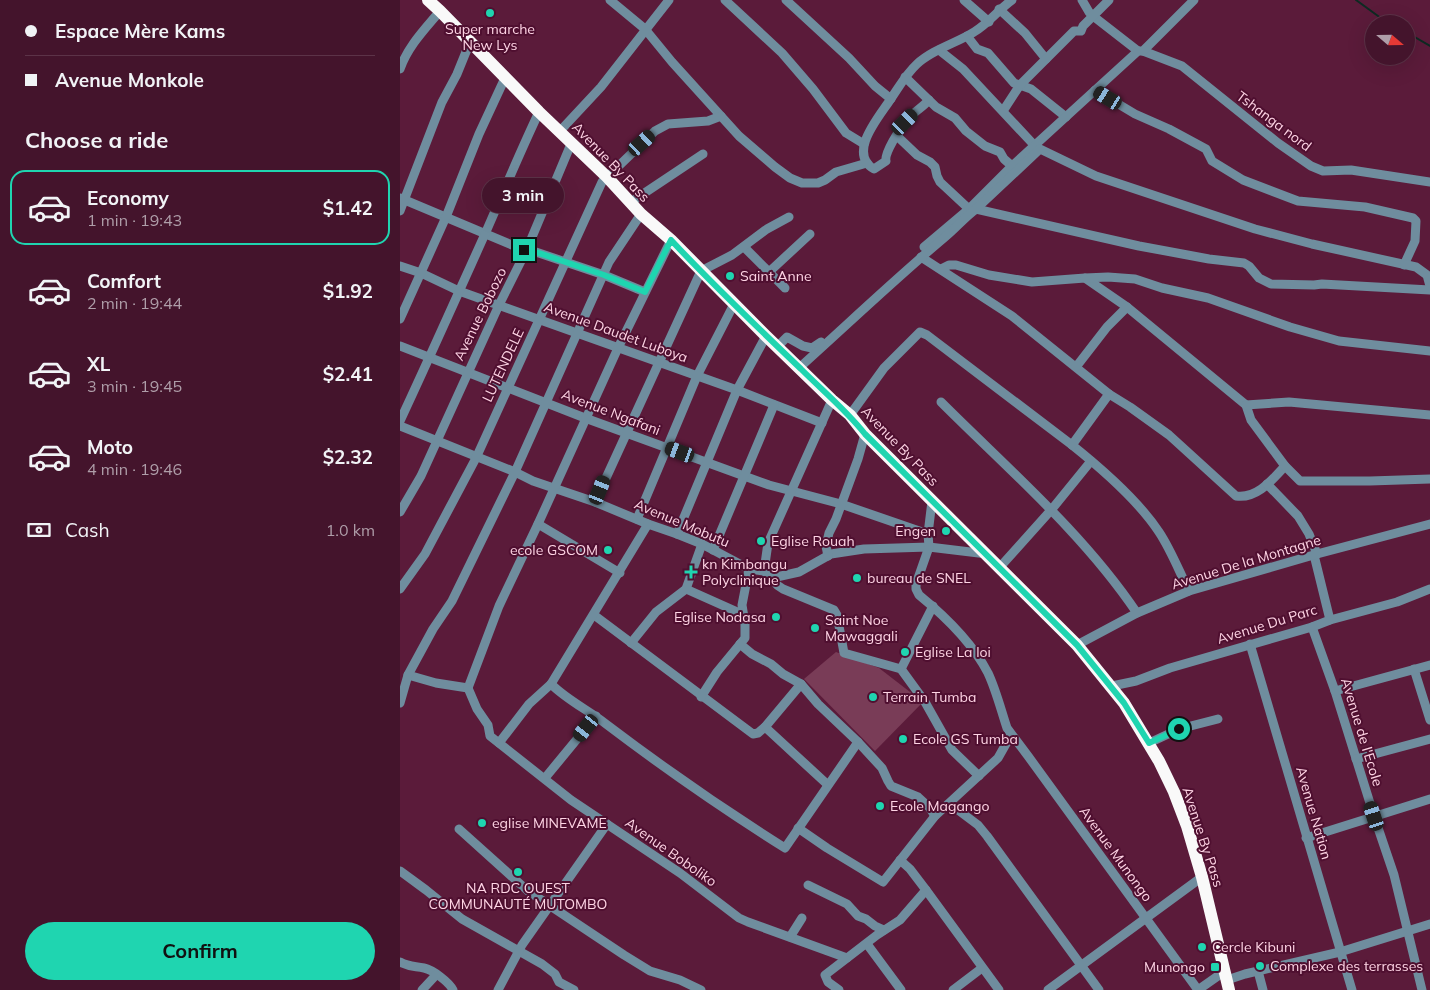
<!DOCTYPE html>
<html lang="en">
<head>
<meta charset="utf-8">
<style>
  :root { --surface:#44142c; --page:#4e2138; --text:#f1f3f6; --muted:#af9ea9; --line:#5c3348; --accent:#1fd5b0 }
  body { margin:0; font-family:Mulish,sans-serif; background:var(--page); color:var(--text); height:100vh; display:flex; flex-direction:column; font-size:19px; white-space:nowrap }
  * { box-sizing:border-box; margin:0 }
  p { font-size:16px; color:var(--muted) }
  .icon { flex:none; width:28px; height:28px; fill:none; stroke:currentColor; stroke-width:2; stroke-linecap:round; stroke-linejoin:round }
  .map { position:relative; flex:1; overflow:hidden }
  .drawer { display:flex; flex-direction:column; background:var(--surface); width:400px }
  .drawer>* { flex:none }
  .banner { display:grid; align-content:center; height:110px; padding:0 25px; background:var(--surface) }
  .needle { width:32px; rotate:110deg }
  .controls { position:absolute; left:965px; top:15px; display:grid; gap:10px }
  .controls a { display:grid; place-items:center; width:50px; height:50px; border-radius:50%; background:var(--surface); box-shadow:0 5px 20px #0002,0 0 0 1px var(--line); font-size:25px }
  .end { position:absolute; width:22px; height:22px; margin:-11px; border:6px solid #1fd5b0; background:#111; box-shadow:0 0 0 2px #111 }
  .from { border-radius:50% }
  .bubble { position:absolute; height:35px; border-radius:18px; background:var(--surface); box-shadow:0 5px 20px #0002,0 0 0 1px var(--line); font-size:16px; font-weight:700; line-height:35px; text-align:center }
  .car { position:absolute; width:15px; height:30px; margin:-15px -8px; border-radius:6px; box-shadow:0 0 4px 1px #0007; background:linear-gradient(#222 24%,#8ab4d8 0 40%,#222 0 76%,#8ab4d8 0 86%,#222 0) }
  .banner b { display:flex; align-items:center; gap:18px; height:48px; font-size:19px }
  .banner b+b { border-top:1px solid var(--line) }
  .banner i { width:12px; height:12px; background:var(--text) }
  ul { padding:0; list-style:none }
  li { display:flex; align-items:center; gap:15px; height:75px; margin:0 10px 8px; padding:0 15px; border:2px solid transparent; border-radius:15px }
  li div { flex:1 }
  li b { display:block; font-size:19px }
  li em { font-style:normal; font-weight:700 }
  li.on { border-color:var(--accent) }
  li>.icon { width:45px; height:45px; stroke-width:1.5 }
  h2 { padding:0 25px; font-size:22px; line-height:60px }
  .pay { display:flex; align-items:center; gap:12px; height:55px; padding:0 25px; font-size:19px }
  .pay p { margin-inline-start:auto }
  .primary-button { display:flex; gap:10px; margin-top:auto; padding:10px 25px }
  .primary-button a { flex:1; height:58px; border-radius:30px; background:var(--accent); color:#111; font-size:20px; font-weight:700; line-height:58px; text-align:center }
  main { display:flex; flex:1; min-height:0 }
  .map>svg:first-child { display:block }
  .green { fill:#793c57 }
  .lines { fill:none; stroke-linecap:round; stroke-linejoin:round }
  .stream { stroke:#0d2a22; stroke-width:2 }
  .minor { stroke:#6f8d9e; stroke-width:9 }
  .highway { stroke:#f9f9f9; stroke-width:12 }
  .route { stroke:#1fd5b0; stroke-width:6 }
  .poi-dot { fill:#1fd5b0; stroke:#4f0f30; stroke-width:2 }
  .labels { text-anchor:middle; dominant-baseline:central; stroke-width:4; stroke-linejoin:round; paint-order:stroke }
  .poi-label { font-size:14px; fill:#fed4e4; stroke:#4f0f30; text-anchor:start }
  .street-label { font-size:14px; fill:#fed4e4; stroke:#4f0f30 }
</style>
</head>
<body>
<main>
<section class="drawer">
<div class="banner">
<b><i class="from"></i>Espace Mère Kams</b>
<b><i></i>Avenue Monkole</b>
</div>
<h2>Choose a ride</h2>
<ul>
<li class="on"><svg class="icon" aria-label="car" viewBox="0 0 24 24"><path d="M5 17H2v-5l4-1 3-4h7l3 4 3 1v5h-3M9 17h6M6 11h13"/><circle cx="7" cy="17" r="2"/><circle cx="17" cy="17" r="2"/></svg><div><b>Economy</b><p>1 min · 19:43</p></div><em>$1.42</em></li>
<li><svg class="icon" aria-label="car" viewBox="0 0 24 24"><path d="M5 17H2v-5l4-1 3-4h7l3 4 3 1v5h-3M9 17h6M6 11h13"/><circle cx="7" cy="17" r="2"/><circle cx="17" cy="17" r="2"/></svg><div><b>Comfort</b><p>2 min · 19:44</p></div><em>$1.92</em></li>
<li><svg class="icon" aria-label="car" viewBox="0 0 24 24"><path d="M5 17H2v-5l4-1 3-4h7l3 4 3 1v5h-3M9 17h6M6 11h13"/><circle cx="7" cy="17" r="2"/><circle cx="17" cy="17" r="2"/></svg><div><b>XL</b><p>3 min · 19:45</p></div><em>$2.41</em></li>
<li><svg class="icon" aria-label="car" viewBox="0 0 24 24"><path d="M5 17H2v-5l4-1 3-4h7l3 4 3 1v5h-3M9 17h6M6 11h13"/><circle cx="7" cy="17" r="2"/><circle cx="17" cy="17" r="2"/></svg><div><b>Moto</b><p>4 min · 19:46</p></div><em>$2.32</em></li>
</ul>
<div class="pay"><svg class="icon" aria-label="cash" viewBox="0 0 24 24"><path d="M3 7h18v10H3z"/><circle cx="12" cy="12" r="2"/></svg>Cash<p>1.0 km</p></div>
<div class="primary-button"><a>Confirm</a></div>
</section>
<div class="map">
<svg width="1030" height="990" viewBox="0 0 1030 990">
  <rect width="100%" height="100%" fill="#5b1b3a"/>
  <polygon class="green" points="436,652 479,668 523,702 475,751 404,679"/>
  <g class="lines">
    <g class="stream">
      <polyline points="956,0 989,24"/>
      <polyline points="1006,32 1030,46"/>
    </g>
    <g class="minor">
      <polyline points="210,0 245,29 272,62 339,136 375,167 390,178 402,183 418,183 425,180 436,172 467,163"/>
      <polyline points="325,0 382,53 413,89 446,133 464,144"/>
      <polyline points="386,0 449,58 475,86 491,99"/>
      <polyline points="564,0 589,22"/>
      <polyline points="682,0 689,12 693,16 738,51"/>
      <polyline points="599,9 625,33 646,59"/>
      <polyline points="567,36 577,49 588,53 614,83 631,89 666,117"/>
      <polyline points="539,50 563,69 635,146"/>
      <polyline points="743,51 782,66 878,143 911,166 923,171 951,170 1030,182"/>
      <path d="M0,69C8,46 25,29 40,11"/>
      <polyline points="505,77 536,107 555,118 566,131 585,146 600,152 604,159 612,166"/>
      <polyline points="695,90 735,114 769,129 806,149 812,161 843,180 890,198 898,201 965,207 1013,218 1016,221 1015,241 1004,265"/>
      <path d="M529,100C522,108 512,113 505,122C500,129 484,153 486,161L474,169C447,153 479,117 490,100C499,87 506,74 517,64C533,49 557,43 574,32C589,23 598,10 612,0"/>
      <polyline points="603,111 620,85 674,31 681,31 683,26 709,0"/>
      <polyline points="160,131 201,87 269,0"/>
      <polyline points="497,136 517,155 530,162 535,167 537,176 540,182 569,209"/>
      <polyline points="0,198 124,250 127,249 204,275 245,292"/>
      <polyline points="231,202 303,154"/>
      <polyline points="576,209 739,246 809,259 844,263 849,266 859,278 871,284 914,285 922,284 1030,290"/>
      <polyline points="0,211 42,102 57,74 70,42"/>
      <polyline points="344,247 385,288"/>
      <polyline points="524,247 569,209 612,166 738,51 743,51 794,0"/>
      <path d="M521,257L612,316L709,394L730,407L769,435L836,496C857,499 872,480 885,466"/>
      <polyline points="0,266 21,273 59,291 337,390 422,423"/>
      <polyline points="541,269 549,265 556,265 589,275 632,282 685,278 727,307 846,405 851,420 885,466 900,481 970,481 1030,479"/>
      <polyline points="369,272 410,234"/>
      <polyline points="685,278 708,277 735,279 762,288 808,298 890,327 939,341 1030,351"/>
      <polyline points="0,319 46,217 79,134 105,78"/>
      <polyline points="0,346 185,418 369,485 441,504 528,534"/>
      <polyline points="377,347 387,337 403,346 412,348 421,342"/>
      <polyline points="676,367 707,327 727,307"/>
      <path d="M399,368C448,324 495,279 545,237C556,228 565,217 576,209L640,149L696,176L855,229L912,244L1016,267L1027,275L1030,286"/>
      <path d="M541,402C609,470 683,533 737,613"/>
      <polyline points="846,405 889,402 1030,415"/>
      <path d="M450,415L484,368L520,332L527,335L672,445C702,469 738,500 759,532C771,550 779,571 789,591"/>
      <path d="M0,421C29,359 57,296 85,234C103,193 120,152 139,112"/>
      <polyline points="0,426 115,472 133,481 195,502 248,524 277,534 302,544 349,569 364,571 372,578 399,572 431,554 464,549 529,547 587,554"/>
      <polyline points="672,445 709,394"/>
      <polyline points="867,484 898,516 909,534 917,554"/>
      <path d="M532,501L528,534L529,547L516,584V589L519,595C546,617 572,642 588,673C596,690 601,710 607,728L628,756L798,990L825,971"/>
      <polyline points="195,502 301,271 332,255 367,229 389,217"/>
      <polyline points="0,512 21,476 99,305 127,249 171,144"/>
      <polyline points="237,519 297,376 334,304"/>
      <polyline points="138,524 220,573"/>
      <polyline points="277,534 337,390 366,336"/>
      <polyline points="313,550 374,405"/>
      <polyline points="914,555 930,620"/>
      <polyline points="428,556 426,546 429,533 436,519 458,459 465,434"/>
      <polyline points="600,567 652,509 691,461"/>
      <polyline points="364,571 368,543 432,400"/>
      <polyline points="372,578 377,585 383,589 434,610 437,615 444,653 501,669 525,702 552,750 579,776"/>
      <polyline points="0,589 25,554 76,458 202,182 255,131 268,124 308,121 321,116"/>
      <polyline points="286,589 342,614"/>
      <polyline points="194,615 353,734 358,733 365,727 401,684"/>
      <polyline points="912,627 935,691 974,816 994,875 1022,990"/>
      <polyline points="231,643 256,612 286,589 302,544"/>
      <polyline points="340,644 352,654 371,664 383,674 401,684 418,704 458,742 482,768 488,781 491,786 518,797 530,808 535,816"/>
      <polyline points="850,644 952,990"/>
      <polyline points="677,645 737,613 789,591 917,554 1030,524"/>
      <polyline points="501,669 533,606"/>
      <polyline points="1014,669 1030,720"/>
      <polyline points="8,675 36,683 68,688"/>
      <path d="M151,684C167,700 188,710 206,724C264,768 323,809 385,848L458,742"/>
      <polyline points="712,686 736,681 770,668 912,627 930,620 997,602 1030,589"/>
      <polyline points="68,688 99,606 138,524 218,348 271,240"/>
      <polyline points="68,688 77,709 88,725 90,736 171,800 280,873 339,918 348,922 447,958"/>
      <polyline points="935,691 1030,665"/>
      <polyline points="301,697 317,672 345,638 345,624 342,605 349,569"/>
      <polyline points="0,703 8,675 33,629 52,601 115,472 209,262 241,214"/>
      <polyline points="365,727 428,785"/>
      <polyline points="99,743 129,704 151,684 248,524"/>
      <polyline points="749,743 779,729 818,719"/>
      <polyline points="956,759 1030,739"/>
      <polyline points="145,778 196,716"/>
      <polyline points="550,804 578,825 587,836 699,990"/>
      <polyline points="398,828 427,848 483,882 535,816 598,758 611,735"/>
      <polyline points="59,829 128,891 224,955 250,971 280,980 301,990"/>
      <polyline points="906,838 1030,799"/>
      <polyline points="500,860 510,869 526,890 599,990"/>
      <polyline points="0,871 26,890 62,919 142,964 155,974 159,982 174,990"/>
      <polyline points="408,885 447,904 458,916 466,919 475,926 484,930"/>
      <polyline points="390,937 402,918"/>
      <polyline points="467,944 501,990"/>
      <path d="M0,962C9,967 14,966 24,968C33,970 49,982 53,990"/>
      <polyline points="858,971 863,990"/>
      <polyline points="827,980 845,974 940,952 1030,924"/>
      <polyline points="22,990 36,975"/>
      <polyline points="98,990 122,945 207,824"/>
      <polyline points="439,990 428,982 425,975 477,935 500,920 526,890"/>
      <polyline points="553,990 582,968"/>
      <polyline points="648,990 802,877"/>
    </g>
    <polyline class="highway" points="28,0 40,11 139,112 207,177 241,214 271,240 366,336 432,400 450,415 465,434 677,645 724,703 759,761 774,792 787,826 802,877 829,990"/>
  </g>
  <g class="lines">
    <path class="route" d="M124,250L127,249L204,275L245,292L271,240C313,285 357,327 401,369C423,391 446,410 465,434L677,645L724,703L749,743L779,729"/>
  </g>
  <g class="poi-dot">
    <circle cx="90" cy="13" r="5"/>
    <circle cx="330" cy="276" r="5"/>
    <circle cx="546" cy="531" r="5"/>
    <circle cx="361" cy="541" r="5"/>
    <circle cx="208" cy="550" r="5"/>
    <path d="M288.5 564.5h5v5h5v5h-5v5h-5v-5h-5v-5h5z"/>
    <circle cx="457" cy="578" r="5"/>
    <circle cx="376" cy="617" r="5"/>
    <circle cx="415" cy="628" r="5"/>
    <circle cx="505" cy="652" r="5"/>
    <circle cx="473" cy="697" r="5"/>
    <circle cx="503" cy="739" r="5"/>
    <circle cx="480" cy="806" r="5"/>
    <circle cx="82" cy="823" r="5"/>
    <circle cx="118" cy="872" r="5"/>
    <circle cx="802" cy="947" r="5"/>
    <circle cx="860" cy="966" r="5"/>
    <rect x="810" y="962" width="10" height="10" rx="2.5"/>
  </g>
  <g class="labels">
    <g class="poi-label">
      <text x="90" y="29" text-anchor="middle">Super marche<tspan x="90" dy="16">New Lys</tspan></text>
      <text x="340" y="276">Saint Anne</text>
      <text x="536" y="531" text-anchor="end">Engen</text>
      <text x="371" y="541">Eglise Rouah</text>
      <text x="198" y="550" text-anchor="end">ecole GSCOM</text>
      <text x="302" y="564">kn Kimbangu<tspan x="302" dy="16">Polyclinique</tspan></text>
      <text x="467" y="578">bureau de SNEL</text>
      <text x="366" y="617" text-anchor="end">Eglise Nodasa</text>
      <text x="425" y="620">Saint Noe<tspan x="425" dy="16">Mawaggali</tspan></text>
      <text x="515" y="652">Eglise La loi</text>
      <text x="483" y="697">Terrain Tumba</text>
      <text x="513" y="739">Ecole GS Tumba</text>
      <text x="490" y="806">Ecole Magango</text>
      <text x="92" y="823">eglise MINEVAME</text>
      <text x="118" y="888" text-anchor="middle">NA RDC OUEST<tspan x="118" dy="16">COMMUNAUTÉ MUTOMBO</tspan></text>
      <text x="812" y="947">Cercle Kibuni</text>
      <text x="870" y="966">Complexe des terrasses</text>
      <text x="805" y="967" text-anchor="end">Munongo</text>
    </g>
    <g class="street-label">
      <text transform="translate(874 121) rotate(37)">Tshanga nord</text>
      <text transform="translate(211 162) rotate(46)">Avenue By Pass</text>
      <text transform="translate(80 314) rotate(-64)">Avenue Bobozo</text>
      <text transform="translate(216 332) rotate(20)">Avenue Daudet Luboya</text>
      <text transform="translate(103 365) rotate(-65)">LUTENDELE</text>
      <text transform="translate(211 412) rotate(21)">Avenue Ngafani</text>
      <text transform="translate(500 446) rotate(46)">Avenue By Pass</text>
      <text transform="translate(282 523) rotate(23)">Avenue Mobutu</text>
      <text transform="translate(846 562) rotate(-17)">Avenue De la Montagne</text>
      <text transform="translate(867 624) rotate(-17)">Avenue Du Parc</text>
      <text transform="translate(962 732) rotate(73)">Avenue de l'Ecole</text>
      <text transform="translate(914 813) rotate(74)">Avenue Nation</text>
      <text transform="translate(803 837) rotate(72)">Avenue By Pass</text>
      <text transform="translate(271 852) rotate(35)">Avenue Boboliko</text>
      <text transform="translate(716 854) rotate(54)">Avenue Munongo</text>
    </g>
  </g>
</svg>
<div class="controls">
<a><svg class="needle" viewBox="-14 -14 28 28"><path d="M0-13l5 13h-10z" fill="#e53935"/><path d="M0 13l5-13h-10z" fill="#af9ea9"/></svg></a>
</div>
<i class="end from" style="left:779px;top:729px"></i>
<i class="end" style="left:124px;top:250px"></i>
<div class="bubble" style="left:82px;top:178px;width:82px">3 min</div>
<i class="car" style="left:708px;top:98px;rotate:301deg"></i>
<i class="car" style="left:505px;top:122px;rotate:45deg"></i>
<i class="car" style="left:242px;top:143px;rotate:48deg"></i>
<i class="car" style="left:280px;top:452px;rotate:290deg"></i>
<i class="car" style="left:200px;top:490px;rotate:22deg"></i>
<i class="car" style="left:186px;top:728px;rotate:219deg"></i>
<i class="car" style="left:974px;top:816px;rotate:342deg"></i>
</div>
</main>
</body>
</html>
